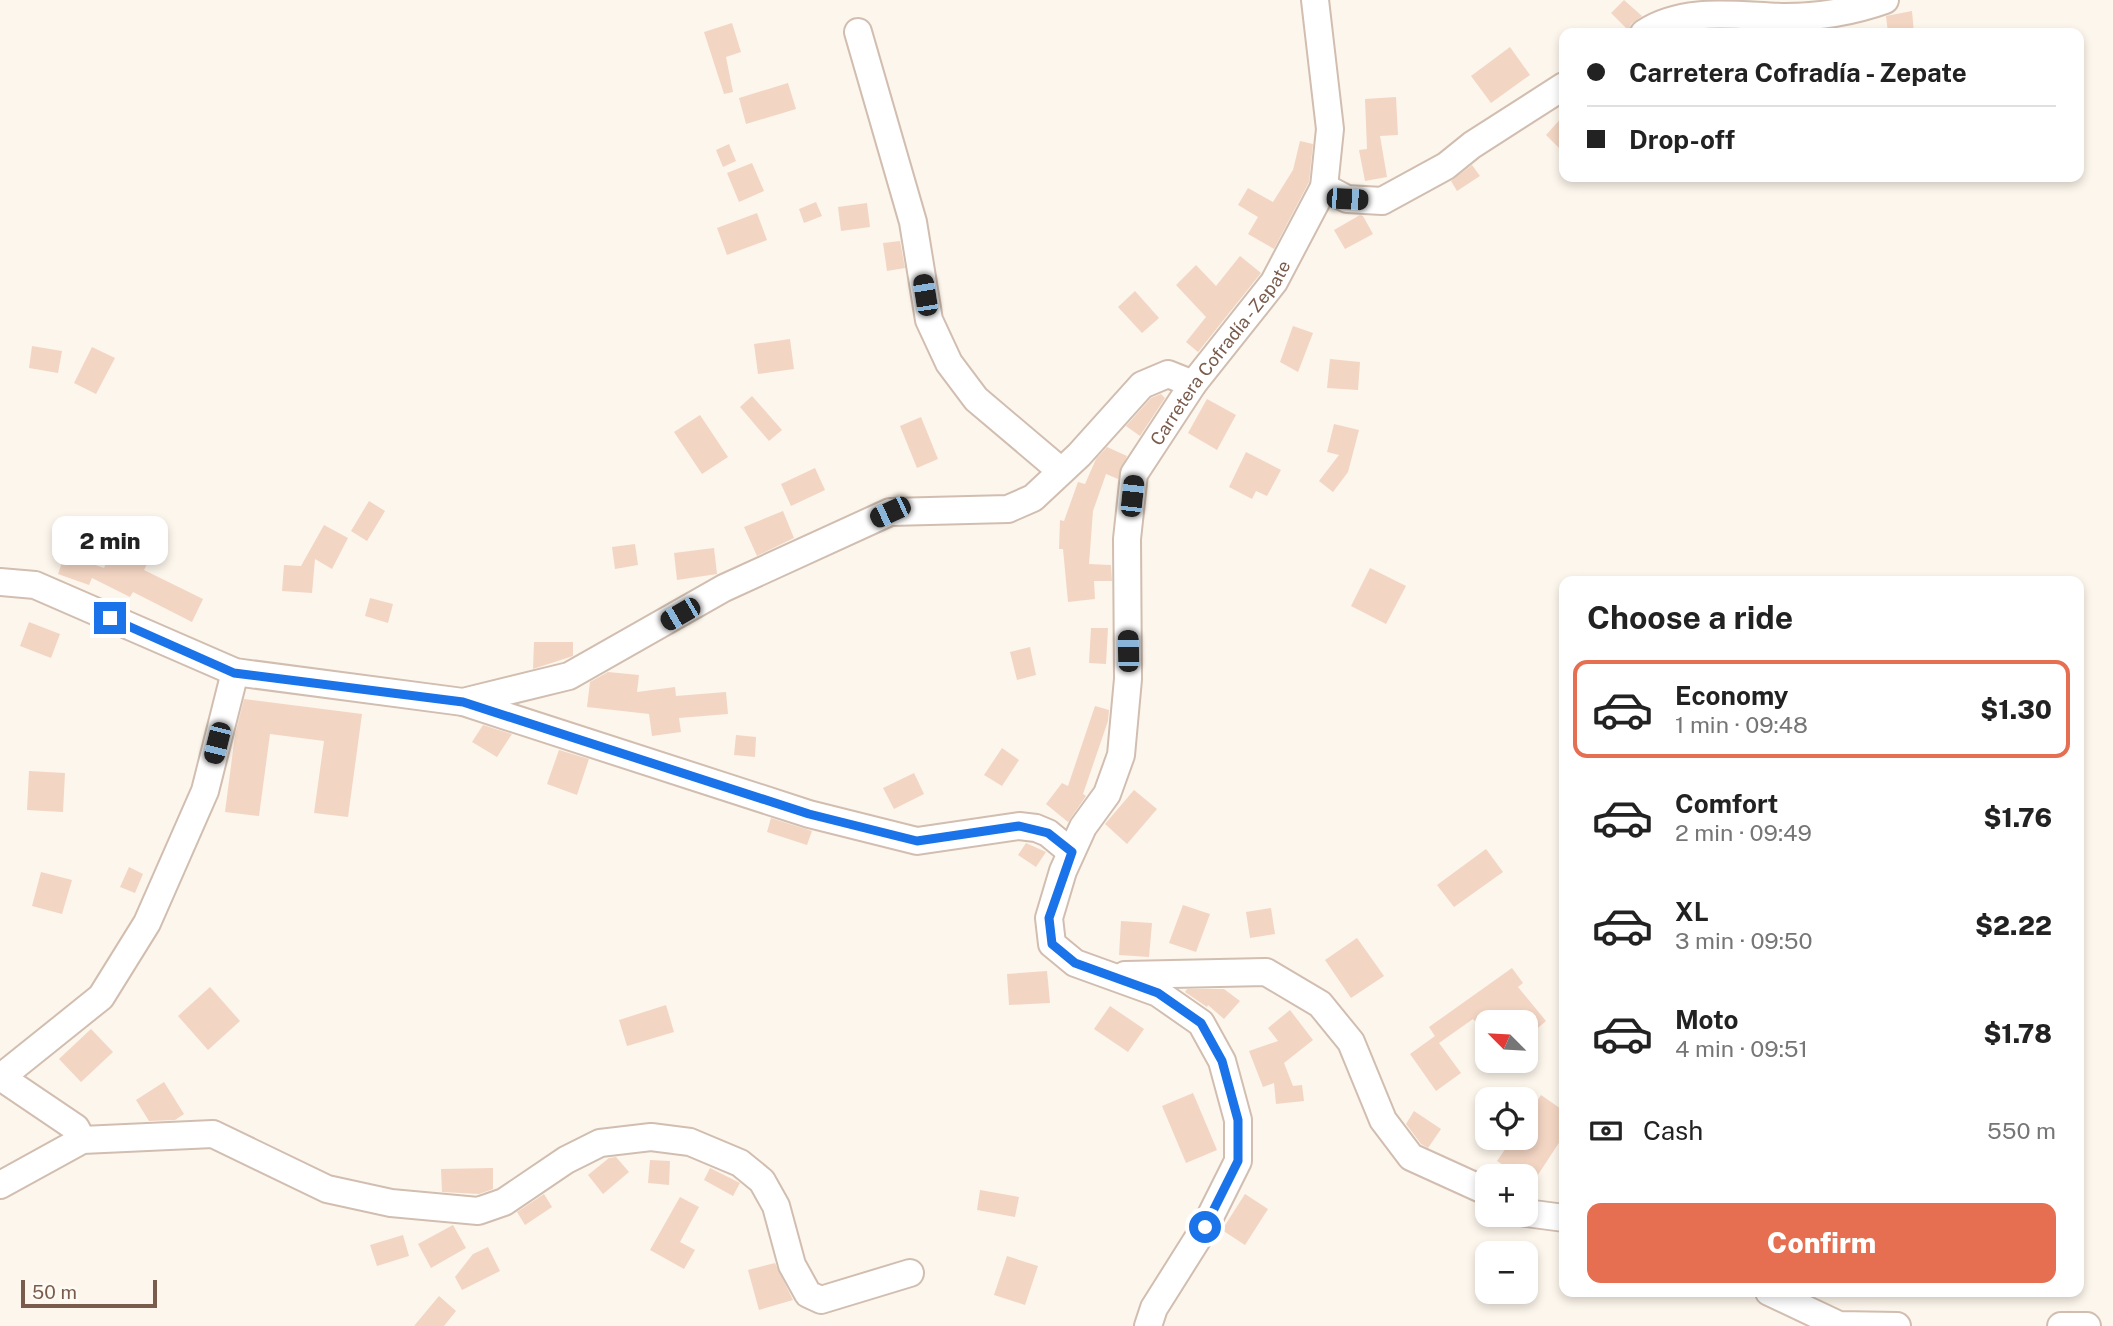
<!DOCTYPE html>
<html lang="en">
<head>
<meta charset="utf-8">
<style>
  :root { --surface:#fff; --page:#f2f2f2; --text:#222; --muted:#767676; --line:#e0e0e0; --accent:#e76f51 }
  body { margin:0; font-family:"Public Sans",sans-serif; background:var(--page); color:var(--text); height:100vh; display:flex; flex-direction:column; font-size:26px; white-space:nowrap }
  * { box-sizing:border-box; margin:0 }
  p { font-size:23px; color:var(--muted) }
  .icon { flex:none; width:38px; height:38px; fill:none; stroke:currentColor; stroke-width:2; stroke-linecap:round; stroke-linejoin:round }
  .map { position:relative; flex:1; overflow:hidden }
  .drawer { position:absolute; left:1559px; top:576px; width:525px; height:721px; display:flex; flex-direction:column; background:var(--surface); border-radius:14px; box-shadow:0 4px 10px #0003 }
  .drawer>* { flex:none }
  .banner { position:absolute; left:1559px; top:28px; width:525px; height:154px; border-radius:14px; box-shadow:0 4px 10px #0003; display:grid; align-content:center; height:154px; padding:0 28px; background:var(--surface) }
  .needle { width:46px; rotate:294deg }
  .tools { position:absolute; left:1475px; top:1010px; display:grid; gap:14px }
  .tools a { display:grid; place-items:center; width:63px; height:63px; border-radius:14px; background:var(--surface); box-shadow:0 4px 10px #0003; font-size:35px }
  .scale { position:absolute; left:21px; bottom:18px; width:136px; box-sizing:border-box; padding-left:7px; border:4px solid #7a5c4d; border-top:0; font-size:19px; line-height:24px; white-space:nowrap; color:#7a5c4d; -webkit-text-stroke:5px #fffaf3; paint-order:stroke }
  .end { position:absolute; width:32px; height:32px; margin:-16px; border:9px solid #1a73e8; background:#fff; box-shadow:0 0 0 4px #fff }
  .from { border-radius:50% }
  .bubble { position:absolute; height:49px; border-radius:14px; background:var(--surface); box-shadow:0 4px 10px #0003; font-size:23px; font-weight:800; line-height:49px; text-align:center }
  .car { position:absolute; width:21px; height:42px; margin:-21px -10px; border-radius:9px; box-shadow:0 0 5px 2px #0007; background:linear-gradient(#222 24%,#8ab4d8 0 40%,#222 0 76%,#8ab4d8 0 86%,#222 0) }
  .banner b { display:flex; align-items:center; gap:24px; height:66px; font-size:26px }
  .banner b+b { border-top:2px solid var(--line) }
  .banner i { width:18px; height:18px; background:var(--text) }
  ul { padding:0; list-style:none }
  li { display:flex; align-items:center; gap:21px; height:98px; margin:0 14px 10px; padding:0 14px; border:4px solid transparent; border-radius:14px }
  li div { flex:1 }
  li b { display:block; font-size:26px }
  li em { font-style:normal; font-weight:800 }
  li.on { border-color:var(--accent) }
  li>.icon { width:63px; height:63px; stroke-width:1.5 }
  h2 { padding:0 28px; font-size:32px; line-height:84px }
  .pay { display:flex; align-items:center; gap:18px; height:77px; padding:0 28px; font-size:26px }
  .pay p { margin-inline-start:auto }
  .action { display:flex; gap:14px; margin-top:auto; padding:14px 28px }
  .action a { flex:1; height:80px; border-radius:14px; background:var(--accent); color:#fff; font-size:28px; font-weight:800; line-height:80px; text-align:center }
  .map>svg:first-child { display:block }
  .building { fill:#f3d5c3 }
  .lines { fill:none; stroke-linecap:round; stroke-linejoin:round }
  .minor-casing { stroke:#d1beb0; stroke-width:30 }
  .minor { stroke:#fff; stroke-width:26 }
  .route { stroke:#1a73e8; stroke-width:9 }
  .labels { text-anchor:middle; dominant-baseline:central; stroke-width:5; stroke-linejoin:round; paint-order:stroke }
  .street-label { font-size:18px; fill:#7a5c4d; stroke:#fffaf3 }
</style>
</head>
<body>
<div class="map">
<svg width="2113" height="1326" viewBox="0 0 2113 1326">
  <rect width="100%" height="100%" fill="#fdf6ec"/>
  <g class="building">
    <polygon points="1624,0 1642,16 1631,24 1629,31 1611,13"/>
    <polygon points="1912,11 1914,33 1888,33 1886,16"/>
    <polygon points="732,23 741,52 726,57 733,92 724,94 704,32"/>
    <polygon points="1510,47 1530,75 1491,103 1471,76"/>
    <polygon points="788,83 796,109 746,124 739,98"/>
    <polygon points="1396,97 1398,135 1380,136 1387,177 1365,181 1359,150 1367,149 1365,99"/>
    <polygon points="1564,115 1564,153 1546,135"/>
    <polygon points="1300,141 1313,144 1309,182 1274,249 1248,234 1258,217 1238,205 1248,188 1273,202 1293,170"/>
    <polygon points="729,144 736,161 723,167 716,150"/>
    <polygon points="752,163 764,191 739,202 727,173"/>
    <polygon points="1472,165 1480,176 1457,191 1451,181"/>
    <polygon points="816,202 822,216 804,223 799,209"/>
    <polygon points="867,203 870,227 841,231 838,207"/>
    <polygon points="757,213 767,240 727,255 717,228"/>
    <polygon points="1360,215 1363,216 1373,234 1345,249 1334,230"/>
    <polygon points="900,241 905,268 887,271 883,243"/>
    <polygon points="1240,256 1261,273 1198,352 1186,342 1206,317 1176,285 1196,265 1216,286"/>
    <polygon points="1135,291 1159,318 1142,333 1118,307"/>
    <polygon points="1293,326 1313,333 1298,372 1280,362"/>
    <polygon points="790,339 794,369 758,374 754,344"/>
    <polygon points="32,346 62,351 58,373 29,368"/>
    <polygon points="92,347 115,358 96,394 74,383"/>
    <polygon points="1330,359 1360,362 1358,390 1327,388"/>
    <polygon points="1161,394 1165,398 1140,436 1126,426 1151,398"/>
    <polygon points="752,396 782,430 769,441 740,407"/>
    <polygon points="1207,399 1236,415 1217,450 1188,433"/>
    <polygon points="700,415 728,457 702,474 674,432"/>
    <polygon points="921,417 938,459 917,468 900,426"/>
    <polygon points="1334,424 1359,430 1348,472 1333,492 1319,481 1339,455 1327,452"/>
    <polygon points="1107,447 1127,456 1118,479 1106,474 1093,511 1089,564 1111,565 1112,581 1094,581 1095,599 1068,602 1063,549 1059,549 1060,520 1064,521 1078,482 1085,484 1096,459"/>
    <polygon points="1246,452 1281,470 1267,496 1256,491 1252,499 1229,487"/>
    <polygon points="815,468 825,490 791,506 781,484"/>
    <polygon points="369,501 385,511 367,541 351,531"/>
    <polygon points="783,511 794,538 757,556 744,527"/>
    <polygon points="324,525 348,538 332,569 315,559 312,593 282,591 284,565 301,566"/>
    <polygon points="635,544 638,565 615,569 612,547"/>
    <polygon points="114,547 147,564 144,570 203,599 192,622 133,592 130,597 92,578 89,585 58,574 65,554 104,568"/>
    <polygon points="714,548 717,574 677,580 674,553"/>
    <polygon points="1370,568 1406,586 1386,624 1351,606"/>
    <polygon points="370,598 393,604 388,623 365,616"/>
    <polygon points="29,622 60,634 51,658 20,646"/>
    <polygon points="1091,628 1108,628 1106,664 1089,663"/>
    <polygon points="534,642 573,642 573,656 533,669"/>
    <polygon points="1030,647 1036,675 1017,680 1010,652"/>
    <polygon points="608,672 639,675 637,692 675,687 676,696 726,692 728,714 679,718 681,732 652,736 649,714 587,707 590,682"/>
    <polygon points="244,699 362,714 348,817 314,813 324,741 270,734 259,816 225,812 235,735"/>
    <polygon points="1095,706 1109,710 1108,721 1083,794 1086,796 1068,822 1046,804 1062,783 1068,786"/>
    <polygon points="483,725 512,734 497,757 472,742"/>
    <polygon points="736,735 756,737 755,757 734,755"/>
    <polygon points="1002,748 1019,760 1002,786 984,775"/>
    <polygon points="559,750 589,759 577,795 547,784"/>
    <polygon points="29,771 65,773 63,812 27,810"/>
    <polygon points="914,773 924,794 894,809 883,788"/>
    <polygon points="1134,790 1157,809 1127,844 1105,824"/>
    <polygon points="771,818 812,831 807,845 767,832"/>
    <polygon points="1026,843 1046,852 1036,867 1018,855"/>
    <polygon points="1486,849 1503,872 1454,907 1437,885"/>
    <polygon points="129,867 143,874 135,893 120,887"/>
    <polygon points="41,872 72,880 62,914 32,906"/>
    <polygon points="1183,905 1210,914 1196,952 1169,943"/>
    <polygon points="1271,908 1275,934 1250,938 1246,912"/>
    <polygon points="1121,921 1152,923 1149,957 1119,955"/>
    <polygon points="1357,938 1384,976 1351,998 1325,960"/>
    <polygon points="1512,968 1523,983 1518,987 1546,1021 1526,1038 1526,1022 1488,1022 1488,1035 1473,1019 1439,1043 1461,1073 1436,1091 1410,1054 1435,1036 1438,1041 1429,1027"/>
    <polygon points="1047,971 1050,1003 1009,1005 1007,974"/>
    <polygon points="210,987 240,1021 208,1050 178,1016"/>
    <polygon points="1187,989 1224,989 1240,1001 1224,1019 1208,1005 1207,1007 1185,992"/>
    <polygon points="666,1005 674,1032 627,1046 619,1020"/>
    <polygon points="1110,1006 1144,1029 1128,1052 1094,1029"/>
    <polygon points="1290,1010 1313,1040 1284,1063 1293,1086 1302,1085 1304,1101 1276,1104 1274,1083 1263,1087 1249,1051 1278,1041 1268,1028"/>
    <polygon points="91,1029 113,1052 81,1082 59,1059"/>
    <polygon points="164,1082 184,1114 175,1120 149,1121 136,1100"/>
    <polygon points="1193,1093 1217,1150 1186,1163 1162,1106"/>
    <polygon points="1541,1095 1564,1111 1564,1135 1532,1184 1526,1176 1520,1176 1497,1161 1513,1138 1526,1138 1526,1118"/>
    <polygon points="1414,1111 1441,1129 1428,1148 1421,1144 1406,1124"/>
    <polygon points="616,1157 629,1172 603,1194 588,1175 609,1158"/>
    <polygon points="650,1160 670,1161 669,1185 648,1183"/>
    <polygon points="493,1168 493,1189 479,1194 442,1192 441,1169"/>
    <polygon points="710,1168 740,1183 733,1196 704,1180"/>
    <polygon points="980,1190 1019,1197 1015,1217 977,1210"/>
    <polygon points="544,1194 552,1207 525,1225 517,1212"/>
    <polygon points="1245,1194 1268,1209 1245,1245 1222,1230"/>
    <polygon points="680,1197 699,1207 680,1242 695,1250 684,1269 650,1250"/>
    <polygon points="453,1225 466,1248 431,1268 418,1244"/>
    <polygon points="403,1235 409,1256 377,1266 370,1245"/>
    <polygon points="488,1247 500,1271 462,1290 455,1277 473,1254"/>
    <polygon points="1007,1256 1038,1266 1025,1305 994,1295"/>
    <polygon points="775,1263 793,1300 759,1310 748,1270"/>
    <polygon points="439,1296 456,1311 444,1326 414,1326"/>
  </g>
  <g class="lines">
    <defs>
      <g id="minor">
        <polyline points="858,32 913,222 929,320 949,363 976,399 1061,471"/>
        <path d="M1644,33C1685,6 1738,16 1785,17C1819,17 1854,11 1885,0"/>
        <polyline points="1324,187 1347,199 1382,201 1446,166 1472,145 1564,86"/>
        <polyline points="0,582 35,585 235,672 463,702 569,676 724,588 890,512 1008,509 1033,498 1079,455 1142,385 1168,374 1193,384"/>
        <polyline points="463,702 809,814 917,841 1019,826 1036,828 1048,833 1071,852"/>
        <polyline points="1125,975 1266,972 1320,1004 1351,1042 1383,1120 1411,1157 1488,1192"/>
        <polyline points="0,1078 101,997 147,923 205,791 235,672"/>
        <polyline points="2,1078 76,1128 82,1140"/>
        <polyline points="0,1185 82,1140 213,1134 327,1189 391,1203 478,1211 504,1202 566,1160 600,1143 651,1137 690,1142 740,1163 762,1181 776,1206 792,1265 808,1294 821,1300 910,1273"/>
        <polyline points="1526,1213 1564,1218"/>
        <polyline points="1769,1292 1839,1325 1897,1326"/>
        <path id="s1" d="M1148,1326L1154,1308L1205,1227L1238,1161V1120L1222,1061L1201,1023L1158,993L1075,963L1052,944L1049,918L1063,871L1083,827L1107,794L1121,755L1128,679L1127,539L1134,474L1193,384L1274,282L1324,187L1330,129L1315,0"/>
        <polyline points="2061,1326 2087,1326"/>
      </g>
    </defs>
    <use href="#minor" class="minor-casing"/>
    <use href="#minor" class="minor"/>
  </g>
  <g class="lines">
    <polyline class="route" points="110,618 234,673 463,702 809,814 917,841 1019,826 1048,833 1072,852 1049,918 1052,944 1075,963 1158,993 1201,1023 1222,1061 1238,1120 1238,1161 1205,1227"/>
  </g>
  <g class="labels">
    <g class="street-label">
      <text stroke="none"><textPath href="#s1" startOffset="1141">Carretera Cofradía - Zepate</textPath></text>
    </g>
  </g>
</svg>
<div class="tools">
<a><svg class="needle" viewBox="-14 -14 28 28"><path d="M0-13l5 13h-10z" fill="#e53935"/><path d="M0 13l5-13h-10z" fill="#767676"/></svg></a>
<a><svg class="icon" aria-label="locate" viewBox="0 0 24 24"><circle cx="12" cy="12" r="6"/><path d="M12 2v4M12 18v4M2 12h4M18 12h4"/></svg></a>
<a>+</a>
<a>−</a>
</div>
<div class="scale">50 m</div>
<i class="end from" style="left:1205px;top:1227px"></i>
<i class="end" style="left:110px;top:618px"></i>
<div class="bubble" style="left:52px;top:516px;width:116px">2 min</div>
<i class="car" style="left:1347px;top:199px;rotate:93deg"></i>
<i class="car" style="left:925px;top:295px;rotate:351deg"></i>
<i class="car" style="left:1132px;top:496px;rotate:6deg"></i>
<i class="car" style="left:890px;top:512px;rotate:245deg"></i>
<i class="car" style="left:680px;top:614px;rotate:240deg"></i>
<i class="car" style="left:1128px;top:651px;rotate:359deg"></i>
<i class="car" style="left:217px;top:743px;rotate:194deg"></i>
<div class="banner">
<b><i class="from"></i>Carretera Cofradía - Zepate</b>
<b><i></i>Drop-off</b>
</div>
<section class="drawer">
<h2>Choose a ride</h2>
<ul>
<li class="on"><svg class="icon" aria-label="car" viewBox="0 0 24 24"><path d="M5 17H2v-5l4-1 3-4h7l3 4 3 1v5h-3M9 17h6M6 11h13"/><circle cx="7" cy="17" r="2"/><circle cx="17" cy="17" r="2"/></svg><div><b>Economy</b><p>1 min · 09:48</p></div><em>$1.30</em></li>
<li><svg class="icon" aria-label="car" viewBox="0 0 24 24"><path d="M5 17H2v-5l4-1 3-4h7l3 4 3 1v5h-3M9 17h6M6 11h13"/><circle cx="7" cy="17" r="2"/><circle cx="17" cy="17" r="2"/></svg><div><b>Comfort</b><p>2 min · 09:49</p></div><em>$1.76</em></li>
<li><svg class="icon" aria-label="car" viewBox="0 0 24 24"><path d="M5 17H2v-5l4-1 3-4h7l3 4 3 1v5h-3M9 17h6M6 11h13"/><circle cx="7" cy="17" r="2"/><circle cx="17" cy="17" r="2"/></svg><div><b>XL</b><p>3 min · 09:50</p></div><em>$2.22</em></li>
<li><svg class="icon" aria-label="car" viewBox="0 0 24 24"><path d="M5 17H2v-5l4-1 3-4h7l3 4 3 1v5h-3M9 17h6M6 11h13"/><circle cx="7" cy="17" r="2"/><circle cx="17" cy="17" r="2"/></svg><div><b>Moto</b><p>4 min · 09:51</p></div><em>$1.78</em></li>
</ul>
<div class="pay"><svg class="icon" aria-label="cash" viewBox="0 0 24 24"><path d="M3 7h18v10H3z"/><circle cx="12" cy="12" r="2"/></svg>Cash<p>550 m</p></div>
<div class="action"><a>Confirm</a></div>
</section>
</div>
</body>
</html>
